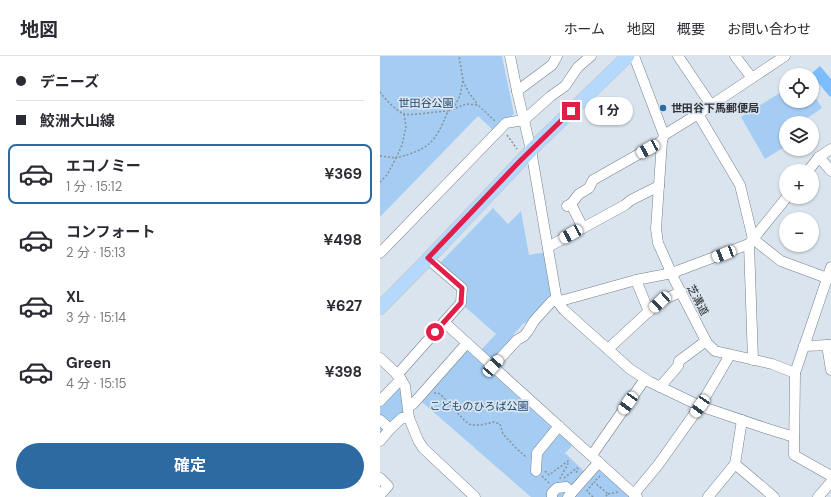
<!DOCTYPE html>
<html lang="ja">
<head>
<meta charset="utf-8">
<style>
  :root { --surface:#fff; --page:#f2f2f3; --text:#2b2b33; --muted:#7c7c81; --line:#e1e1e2; --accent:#2d6aa1 }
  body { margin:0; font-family:"DM Sans","Noto Sans JP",sans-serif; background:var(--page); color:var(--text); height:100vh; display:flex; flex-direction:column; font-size:15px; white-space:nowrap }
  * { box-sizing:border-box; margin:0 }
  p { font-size:13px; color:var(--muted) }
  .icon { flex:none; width:22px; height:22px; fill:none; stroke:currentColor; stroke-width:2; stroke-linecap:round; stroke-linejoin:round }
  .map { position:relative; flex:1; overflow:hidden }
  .side { display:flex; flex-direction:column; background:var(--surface); width:380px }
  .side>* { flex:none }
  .top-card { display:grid; align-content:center; height:88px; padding:0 16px; background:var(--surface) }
  .fabs { position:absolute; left:399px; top:12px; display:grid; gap:8px }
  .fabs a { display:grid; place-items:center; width:40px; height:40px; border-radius:50%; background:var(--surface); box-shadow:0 1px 3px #0004; font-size:20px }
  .end { position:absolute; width:18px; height:18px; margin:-9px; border:5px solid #e11d48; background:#fff; box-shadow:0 0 0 2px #fff }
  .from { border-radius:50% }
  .bubble { position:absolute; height:28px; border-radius:14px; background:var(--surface); box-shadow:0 1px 3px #0004; font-size:13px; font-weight:700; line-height:28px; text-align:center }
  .car { position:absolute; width:12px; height:24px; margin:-12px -6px; border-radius:5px; box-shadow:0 0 3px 1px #0007; background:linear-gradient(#fff 24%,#345 0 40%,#fff 0 76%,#345 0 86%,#fff 0) }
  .top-card b { display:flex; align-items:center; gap:14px; height:38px; font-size:15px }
  .top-card b+b { border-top:1px solid var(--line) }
  .top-card i { width:10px; height:10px; background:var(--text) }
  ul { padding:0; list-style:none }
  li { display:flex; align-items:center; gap:12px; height:60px; margin:0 8px 6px; padding:0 8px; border:2px solid transparent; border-radius:8px }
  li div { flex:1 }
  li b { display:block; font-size:15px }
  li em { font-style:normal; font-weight:700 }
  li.on { border-color:var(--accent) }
  li>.icon { width:36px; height:36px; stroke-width:1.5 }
  .action { display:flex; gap:8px; margin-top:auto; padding:8px 16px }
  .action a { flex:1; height:46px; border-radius:24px; background:var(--accent); color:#fff; font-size:16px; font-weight:700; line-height:46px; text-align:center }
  header { display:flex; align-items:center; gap:24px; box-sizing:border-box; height:56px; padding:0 20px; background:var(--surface); border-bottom:1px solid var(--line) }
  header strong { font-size:19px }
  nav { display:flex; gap:22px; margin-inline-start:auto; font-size:14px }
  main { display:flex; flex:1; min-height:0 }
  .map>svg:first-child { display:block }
  .green { fill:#a5cdf4 }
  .water { fill:#7bbdfe }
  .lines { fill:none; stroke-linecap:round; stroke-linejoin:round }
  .minor-casing { stroke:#778089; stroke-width:11 }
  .major-casing { stroke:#c0c2c3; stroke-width:14 }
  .path { stroke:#899097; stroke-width:1.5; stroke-dasharray:2 2; stroke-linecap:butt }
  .minor { stroke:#fff; stroke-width:10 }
  .major { stroke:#b5d9fd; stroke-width:13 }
  .route { stroke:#e11d48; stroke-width:5 }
  .poi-dot { fill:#2d6aa1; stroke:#dae4ee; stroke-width:1.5 }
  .labels { text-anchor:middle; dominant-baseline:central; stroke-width:3.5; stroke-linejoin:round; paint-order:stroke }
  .park-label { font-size:11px; fill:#184771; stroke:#dae4ee }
  .poi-label { font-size:11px; font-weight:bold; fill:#2e3236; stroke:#dae4ee; text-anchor:start }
  .street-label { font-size:11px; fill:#2e3236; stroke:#dae4ee }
</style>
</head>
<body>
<header>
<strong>地図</strong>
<nav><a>ホーム</a><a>地図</a><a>概要</a><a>お問い合わせ</a></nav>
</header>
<main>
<section class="side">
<div class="top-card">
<b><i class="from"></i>デニーズ</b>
<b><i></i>鮫洲大山線</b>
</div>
<ul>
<li class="on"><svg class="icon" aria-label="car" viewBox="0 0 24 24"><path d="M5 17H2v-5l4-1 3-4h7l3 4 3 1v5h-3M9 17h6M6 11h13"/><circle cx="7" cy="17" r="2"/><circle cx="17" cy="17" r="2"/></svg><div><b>エコノミー</b><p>1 分 · 15:12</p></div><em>¥369</em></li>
<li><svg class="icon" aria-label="car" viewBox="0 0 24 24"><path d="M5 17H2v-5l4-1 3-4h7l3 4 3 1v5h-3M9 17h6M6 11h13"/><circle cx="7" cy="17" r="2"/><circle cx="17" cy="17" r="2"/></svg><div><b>コンフォート</b><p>2 分 · 15:13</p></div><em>¥498</em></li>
<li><svg class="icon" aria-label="car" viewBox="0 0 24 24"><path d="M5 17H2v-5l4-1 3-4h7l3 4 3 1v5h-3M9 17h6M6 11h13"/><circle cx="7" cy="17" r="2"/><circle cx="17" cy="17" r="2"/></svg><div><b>XL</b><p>3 分 · 15:14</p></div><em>¥627</em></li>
<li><svg class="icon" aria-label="car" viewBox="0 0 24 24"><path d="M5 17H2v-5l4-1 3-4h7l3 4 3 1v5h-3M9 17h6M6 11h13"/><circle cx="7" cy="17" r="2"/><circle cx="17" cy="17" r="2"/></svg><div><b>Green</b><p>4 分 · 15:15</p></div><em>¥398</em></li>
</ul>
<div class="action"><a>確定</a></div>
</section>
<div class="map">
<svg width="451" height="441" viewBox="0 0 451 441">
  <rect width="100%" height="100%" fill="#dae4ee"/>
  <g class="green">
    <polygon points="0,0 122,0 134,58 114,75 98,60 0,161"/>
    <polygon points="406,33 406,45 432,45 432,36 442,52 420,67 406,67 406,90 385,103 361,61"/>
    <polygon points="113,152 128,168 141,155 149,199 166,196 173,239 149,265 143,268 134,278 133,282 112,305 100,295 116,278 84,250 84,231 60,207"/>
    <polygon points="87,293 194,388 185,397 206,417 183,441 151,441 42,346"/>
    <polygon points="20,331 24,355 22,358 0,378 0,349"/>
    <polygon points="218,410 252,441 193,441"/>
  </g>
  <polygon class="water" points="440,10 451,23 451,40 450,41 431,18"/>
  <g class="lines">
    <defs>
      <g id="minor">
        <polyline points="130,0 137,35 151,94 177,245 184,254 250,313 270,326 320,350 385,372 414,381"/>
        <polyline points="254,0 284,79 282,85 276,173 278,187 295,225 327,287 335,295 392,308 415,317"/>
        <polyline points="298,0 331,49"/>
        <polyline points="355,0 372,22"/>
        <polyline points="137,35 172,9 177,0"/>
        <polyline points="318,58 360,129 373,183 401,205 447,222"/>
        <polyline points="284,79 318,58 405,0"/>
        <polyline points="439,101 451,115"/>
        <polyline points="428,115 439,101 451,93"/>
        <polyline points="191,148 203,172"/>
        <polyline points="187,150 191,148 199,138 209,132 213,124 282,85"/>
        <polyline points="369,188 373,304"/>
        <polyline points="168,191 245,149 251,144 279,130"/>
        <polyline points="0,197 126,67 144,64 171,40 185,30 198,11 211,0"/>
        <polyline points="451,211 415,317 414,399 451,420"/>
        <polyline points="256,224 269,256"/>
        <polyline points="64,266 87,287"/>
        <polyline points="447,289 451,314"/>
        <polyline points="424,290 451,289"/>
        <polyline points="228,293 280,245 301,236"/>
        <polyline points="0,302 19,320 25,330 29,362 38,384 43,392 95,441"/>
        <polyline points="113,310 137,284 144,280 148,275 154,265 172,245 184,244 256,224 292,217 369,188 407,141"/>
        <polyline points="17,319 81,247 82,232 48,203"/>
        <polyline points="280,331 298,310 299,305 326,285"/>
        <polyline points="0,345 21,323"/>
        <polyline points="28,350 33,348 87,287 257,441"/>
        <polyline points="0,364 10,373"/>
        <polyline points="0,385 10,373 22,362 29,362"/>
        <polyline points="212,399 265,323"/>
        <polyline points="355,408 362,364"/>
        <polyline points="156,415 157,397 179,370"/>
        <polyline points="0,422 8,430 0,439"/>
        <polyline points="254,438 278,409 320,350 350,299"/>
        <polyline points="172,441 172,437 177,432 186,431 192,436"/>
        <polyline points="188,441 219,406"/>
        <polyline points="328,441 355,408 394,441"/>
        <polyline points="438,441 451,426"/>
      </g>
      <polyline id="major" points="0,252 48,203 159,86 248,0"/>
    </defs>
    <use href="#minor" class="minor-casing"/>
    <use href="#major" class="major-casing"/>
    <g class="path">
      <polyline points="83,25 89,37 98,49"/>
      <path d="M0,36C5,43 16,55 24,58C29,60 60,55 68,55"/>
      <polyline points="73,53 80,40 83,24 79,0"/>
      <polyline points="127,79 137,93"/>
      <polyline points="0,100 16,102 22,89 26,71 24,58"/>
      <path d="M0,126L7,119L16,102C50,93 55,87 68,55L86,48L98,49L116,66"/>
      <polyline points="54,337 58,337 62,340 85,365 91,369 101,369 114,366 120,368 123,378 136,392 147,402"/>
      <polyline points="165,415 169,419 188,405 189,406 180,422 181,423"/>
      <polyline points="162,420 169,427"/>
      <polyline points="220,420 214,426 228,438 225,441"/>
      <polyline points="184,422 197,412 198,413 196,417"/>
      <polyline points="228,438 238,436"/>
      <polyline points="213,441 207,435 214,426"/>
    </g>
    <use href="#minor" class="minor"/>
    <use href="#major" class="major"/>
  </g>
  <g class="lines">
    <polyline class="route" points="55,276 81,247 82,232 48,202 139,106 191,55"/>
  </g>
  <circle class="poi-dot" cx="283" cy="52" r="4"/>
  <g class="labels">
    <g class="park-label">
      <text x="46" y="47">世田谷公園</text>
      <text x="99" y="350">こどものひろば公園</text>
    </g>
    <g class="poi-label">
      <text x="291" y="52">世田谷下馬郵便局</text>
    </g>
    <g class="street-label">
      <text transform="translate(318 244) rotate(62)">芝溝道</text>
    </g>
  </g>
</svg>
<div class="fabs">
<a><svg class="icon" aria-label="locate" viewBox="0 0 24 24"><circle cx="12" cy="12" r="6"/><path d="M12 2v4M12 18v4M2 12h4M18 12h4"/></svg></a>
<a><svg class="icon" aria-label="layers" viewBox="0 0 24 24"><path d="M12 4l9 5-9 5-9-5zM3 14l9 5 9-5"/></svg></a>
<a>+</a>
<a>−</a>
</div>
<i class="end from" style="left:55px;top:276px"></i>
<i class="end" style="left:191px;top:55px"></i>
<div class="bubble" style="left:205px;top:41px;width:48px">1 分</div>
<i class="car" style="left:268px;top:93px;rotate:241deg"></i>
<i class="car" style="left:191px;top:178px;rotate:241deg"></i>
<i class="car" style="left:344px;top:198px;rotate:249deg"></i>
<i class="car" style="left:280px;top:246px;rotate:227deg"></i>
<i class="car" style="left:113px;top:310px;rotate:42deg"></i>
<i class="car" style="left:248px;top:347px;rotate:215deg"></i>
<i class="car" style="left:320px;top:350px;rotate:215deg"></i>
</div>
</main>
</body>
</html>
